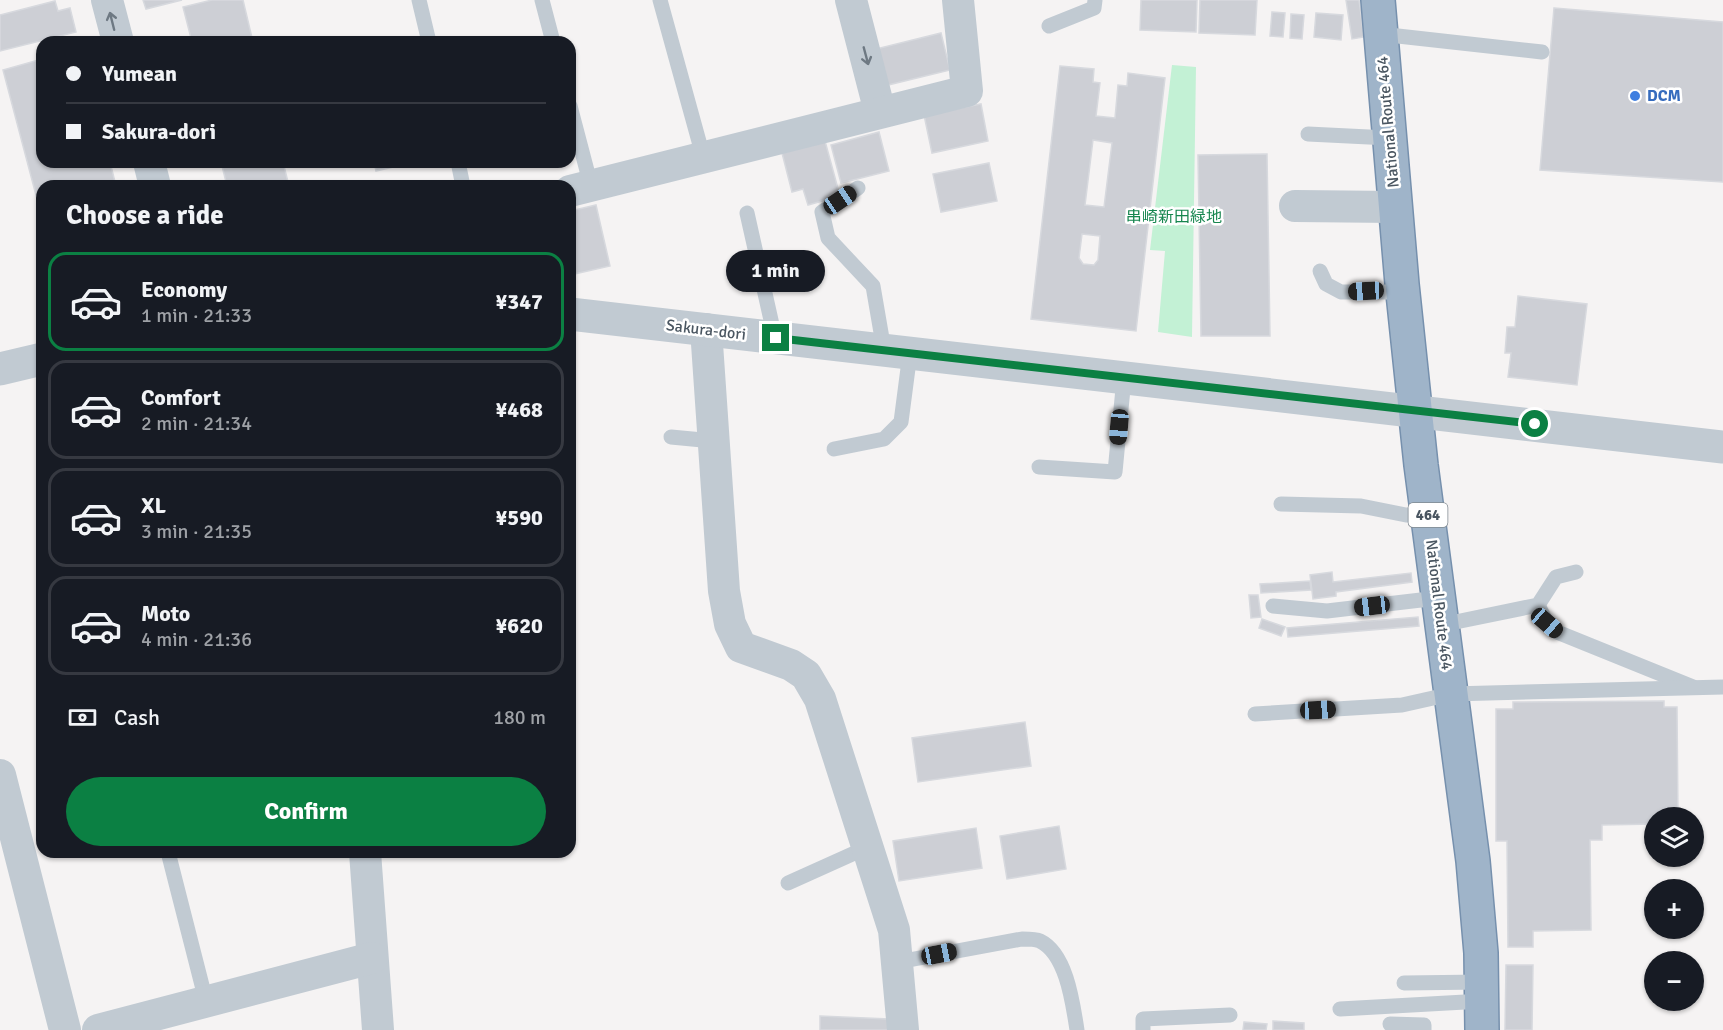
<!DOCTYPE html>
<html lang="en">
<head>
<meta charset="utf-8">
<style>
  :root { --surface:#171b24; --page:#242831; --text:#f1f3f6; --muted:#9ea1a6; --line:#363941; --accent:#0b8043 }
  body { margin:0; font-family:Signika,"Noto Sans JP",sans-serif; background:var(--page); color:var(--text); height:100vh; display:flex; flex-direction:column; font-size:22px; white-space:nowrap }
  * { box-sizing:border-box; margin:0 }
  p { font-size:20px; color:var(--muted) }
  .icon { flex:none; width:33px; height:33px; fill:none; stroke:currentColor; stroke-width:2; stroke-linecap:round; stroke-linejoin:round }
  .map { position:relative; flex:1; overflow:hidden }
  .panel { position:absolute; left:36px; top:180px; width:540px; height:678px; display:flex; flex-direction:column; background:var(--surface); border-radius:18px; box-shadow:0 2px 4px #0004 }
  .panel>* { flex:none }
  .banner { position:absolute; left:36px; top:36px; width:540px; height:132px; border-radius:18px; box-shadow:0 2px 4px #0004; display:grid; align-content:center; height:132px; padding:0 30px; background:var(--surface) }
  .buttons { position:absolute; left:1644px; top:807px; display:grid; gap:12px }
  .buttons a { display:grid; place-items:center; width:60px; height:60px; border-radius:50%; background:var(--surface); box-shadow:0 2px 4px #0004; font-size:30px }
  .end { position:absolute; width:27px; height:27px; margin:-14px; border:8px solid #0b8043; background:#fff; box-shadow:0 0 0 3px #fff }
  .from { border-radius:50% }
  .bubble { position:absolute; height:42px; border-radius:21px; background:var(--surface); box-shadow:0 2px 4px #0004; font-size:20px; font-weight:800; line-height:42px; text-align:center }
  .car { position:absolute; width:18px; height:36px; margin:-18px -9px; border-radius:8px; box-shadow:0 0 4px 2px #0007; background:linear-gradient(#222 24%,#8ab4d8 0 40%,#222 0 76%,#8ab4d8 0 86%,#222 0) }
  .banner b { display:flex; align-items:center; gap:21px; height:57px; font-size:22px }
  .banner b+b { border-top:2px solid var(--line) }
  .banner i { width:15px; height:15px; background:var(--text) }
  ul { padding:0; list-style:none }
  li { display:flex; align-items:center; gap:18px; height:99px; margin:0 12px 9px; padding:0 18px; border:3px solid var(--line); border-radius:18px }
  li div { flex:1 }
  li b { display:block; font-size:22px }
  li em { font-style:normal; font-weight:800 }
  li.current { border-color:var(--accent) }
  li>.icon { width:54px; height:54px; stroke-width:1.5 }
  h2 { padding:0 30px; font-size:27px; line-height:72px }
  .pay { display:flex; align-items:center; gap:15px; height:66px; padding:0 30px; font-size:22px }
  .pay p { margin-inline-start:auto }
  .cta { display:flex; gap:12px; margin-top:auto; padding:12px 30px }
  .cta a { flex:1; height:69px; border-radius:36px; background:var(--accent); color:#fff; font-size:24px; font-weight:800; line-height:69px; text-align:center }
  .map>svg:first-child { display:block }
  .green { fill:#c3f1d5 }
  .building { fill:#cdcfd5; stroke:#d7d9de; stroke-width:1.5; fill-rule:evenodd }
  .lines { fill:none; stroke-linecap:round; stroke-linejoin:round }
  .trunk-casing { stroke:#7690ad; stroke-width:36 }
  .service { stroke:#c1cad2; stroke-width:15 }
  .minor { stroke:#c1cad2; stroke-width:32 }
  .tertiary { stroke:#c1cad2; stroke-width:33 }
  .trunk { stroke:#9fb4c9; stroke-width:33 }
  .oneway { stroke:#6e7983 }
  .route { stroke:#0b8043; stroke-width:8 }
  .shop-dot { fill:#3f7fe0; stroke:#fff; stroke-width:2 }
  .labels { text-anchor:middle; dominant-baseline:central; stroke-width:5; stroke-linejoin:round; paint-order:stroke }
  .shield { fill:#fff; stroke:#808990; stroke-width:1.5 }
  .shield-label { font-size:15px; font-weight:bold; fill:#4a5661 }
  .shop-label { font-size:16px; font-weight:bold; fill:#366cbe; stroke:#fff; text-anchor:start }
  .street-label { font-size:16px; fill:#4a5661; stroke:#fff }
  .park-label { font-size:16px; fill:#17864f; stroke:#fff }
</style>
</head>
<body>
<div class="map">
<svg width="1723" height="1030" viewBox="0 0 1723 1030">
  <rect width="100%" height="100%" fill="#f5f3f3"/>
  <polygon class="green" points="1172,65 1196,67 1192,337 1158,332 1165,251 1150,250"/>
  <g class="building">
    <polygon points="143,0 182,0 146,9"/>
    <polygon points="212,0 243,0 253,42 192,42 183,7"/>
    <polygon points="1141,0 1197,0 1196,32 1140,30"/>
    <polygon points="1200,0 1257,0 1255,35 1199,33"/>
    <polygon points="1346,0 1359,0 1364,37 1352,39"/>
    <polygon points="55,1 58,11 70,8 76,32 0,51 0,15"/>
    <polygon points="1554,8 1723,22 1723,182 1540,170"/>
    <polygon points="1272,12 1285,13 1283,37 1270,36"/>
    <polygon points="1316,13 1343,15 1341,40 1314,37"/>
    <polygon points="1291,14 1304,15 1302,39 1290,38"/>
    <polygon points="941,33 950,70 884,86 876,49"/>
    <polygon points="42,59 42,162 110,162 116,186 42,186 42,218 3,70"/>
    <path d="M1060,66L1094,69L1093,82L1100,83L1096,116L1115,118L1118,85L1127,86L1128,73L1165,78L1136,331L1031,319ZM1093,140L1112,143L1104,207L1085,205ZM1082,234L1100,236L1098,260L1094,265L1083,264L1079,258Z"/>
    <polygon points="981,104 988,141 932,153 924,115"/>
    <polygon points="879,132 889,171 841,183 831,145"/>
    <polygon points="825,141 840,196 808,205 803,189 792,192 782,153"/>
    <polygon points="1267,154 1270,336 1201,336 1198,155"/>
    <polygon points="221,162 283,162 289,186 227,186"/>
    <polygon points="374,162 402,162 402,165 376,171"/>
    <polygon points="989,163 997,201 941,212 933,174"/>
    <polygon points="596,205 610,266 570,275 570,211"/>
    <polygon points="1518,296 1587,304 1577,385 1508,377 1511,353 1505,353 1507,327 1515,327"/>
    <polygon points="1332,572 1333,582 1411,573 1412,582 1336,592 1336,596 1313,599 1310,575"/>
    <polygon points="1310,581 1311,590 1261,593 1260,584"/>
    <polygon points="1249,595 1258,595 1261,617 1251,618"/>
    <polygon points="1418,617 1419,626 1288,637 1287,628"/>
    <polygon points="1262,619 1285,627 1281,636 1259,628"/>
    <polygon points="1664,701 1664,707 1677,707 1678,818 1654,818 1654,824 1602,825 1602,840 1590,840 1591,930 1533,931 1533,947 1508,947 1507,841 1496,841 1496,709 1513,709 1513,702"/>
    <polygon points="1025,722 1031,766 918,782 912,738"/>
    <polygon points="1059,826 1066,869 1007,879 1000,836"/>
    <polygon points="976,828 982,868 899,881 893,841"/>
    <polygon points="1506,965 1533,965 1532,1030 1505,1030"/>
    <polygon points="820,1016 889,1019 889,1030 820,1030"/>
    <polygon points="1273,1021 1304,1023 1304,1030 1273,1030"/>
    <polygon points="1244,1022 1267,1024 1266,1030 1243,1030"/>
  </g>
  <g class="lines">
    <defs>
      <polyline id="trunk" points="1378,0 1402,284 1421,465 1473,861 1481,953 1482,1030"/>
    </defs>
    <use href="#trunk" class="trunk-casing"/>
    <g class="service">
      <polyline points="419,0 429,42"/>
      <polyline points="542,0 553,42"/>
      <polyline points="660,0 703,156"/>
      <polyline points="1049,26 1094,8 1095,0"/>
      <polyline points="1380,34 1542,52"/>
      <polyline points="570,106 591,186"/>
      <polyline points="1308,134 1389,138"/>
      <polyline points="458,162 463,186"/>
      <polyline points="858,188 822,212 828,238 873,286 884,350"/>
      <polyline points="747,213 775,338"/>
      <polyline points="1320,271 1326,284 1341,292 1390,292 1402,284"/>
      <polyline points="671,437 713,441"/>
      <polyline points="834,449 884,439 901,422 910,353"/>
      <polyline points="1039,467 1115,472 1124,378"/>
      <polyline points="1281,504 1361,506 1406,515 1428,515"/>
      <polyline points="1538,605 1547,623 1557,632 1693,687"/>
      <polyline points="1273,606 1327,611 1438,598"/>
      <polyline points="1441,625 1538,605 1556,577 1576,572"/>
      <polyline points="1255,714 1402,705 1451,694 1723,687"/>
      <polyline points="168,852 206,1001"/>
      <polyline points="788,883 868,847"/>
      <path d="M898,962L1022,939C1027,939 1036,939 1040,941C1067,954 1073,1005 1077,1030"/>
      <polyline points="1404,983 1482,982"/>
      <polyline points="1340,1009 1483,1001"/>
      <polyline points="1390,1024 1424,1025 1424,1030"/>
      <polyline points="1143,1030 1143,1019 1230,1015"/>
    </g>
    <g class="minor">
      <polyline points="107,0 118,42"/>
      <polyline points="851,0 880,112"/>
      <polyline points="149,162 155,186"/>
      <polyline points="570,191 967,91 958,0"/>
      <polyline points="1295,206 1395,207"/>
      <polyline points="706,329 724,591 730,624 741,647 791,665 806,675 820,699 894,930 903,1030"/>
      <polyline points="0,775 65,1030"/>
      <polyline points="365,852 378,1030"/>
      <polyline points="98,1030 372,958"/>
    </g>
    <g class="tertiary">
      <polyline points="570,314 1723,447"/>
      <polyline points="0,369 42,359"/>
    </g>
    <use href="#trunk" class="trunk"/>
  </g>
  <defs><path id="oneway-shaft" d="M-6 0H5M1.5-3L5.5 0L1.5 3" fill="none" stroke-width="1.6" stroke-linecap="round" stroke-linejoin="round" transform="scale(1.5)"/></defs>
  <g class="oneway">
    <use href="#oneway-shaft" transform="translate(112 21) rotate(-104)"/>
    <use href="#oneway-shaft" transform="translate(866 56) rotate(75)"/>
  </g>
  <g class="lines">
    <polyline class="route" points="776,338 1535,424"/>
  </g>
  <circle class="shop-dot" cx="1635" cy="96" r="6"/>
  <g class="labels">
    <rect class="shield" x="1408.5" y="503" width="39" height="24" rx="4.5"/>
    <g class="shield-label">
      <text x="1428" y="515">464</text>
    </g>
    <g class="shop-label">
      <text x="1647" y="96">DCM</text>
    </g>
    <g class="street-label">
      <text transform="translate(1388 122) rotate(-95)">National Route 464</text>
      <text transform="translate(706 330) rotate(7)">Sakura-dori</text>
      <text transform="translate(1439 605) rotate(83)">National Route 464</text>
    </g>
    <g class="park-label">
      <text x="1174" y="217">串崎新田緑地</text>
    </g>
  </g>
</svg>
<div class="buttons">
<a><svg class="icon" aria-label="layers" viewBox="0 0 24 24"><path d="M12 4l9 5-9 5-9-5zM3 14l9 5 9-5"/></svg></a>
<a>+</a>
<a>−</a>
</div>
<i class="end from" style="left:1535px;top:424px"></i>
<i class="end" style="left:776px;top:338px"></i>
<div class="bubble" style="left:726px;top:250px;width:99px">1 min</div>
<i class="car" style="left:840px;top:200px;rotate:56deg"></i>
<i class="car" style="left:1366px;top:291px;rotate:267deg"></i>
<i class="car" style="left:1119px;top:427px;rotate:185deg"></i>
<i class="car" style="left:1372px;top:606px;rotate:263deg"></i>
<i class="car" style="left:1547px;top:623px;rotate:131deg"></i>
<i class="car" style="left:1318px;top:710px;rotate:87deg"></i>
<i class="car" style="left:939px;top:954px;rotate:79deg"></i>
<div class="banner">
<b><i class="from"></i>Yumean</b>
<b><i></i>Sakura-dori</b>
</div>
<section class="panel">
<h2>Choose a ride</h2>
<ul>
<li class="current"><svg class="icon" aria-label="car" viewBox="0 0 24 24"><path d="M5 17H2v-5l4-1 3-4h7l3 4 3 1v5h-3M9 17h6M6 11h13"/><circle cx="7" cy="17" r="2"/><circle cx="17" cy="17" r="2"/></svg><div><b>Economy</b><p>1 min · 21:33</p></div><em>¥347</em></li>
<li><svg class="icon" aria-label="car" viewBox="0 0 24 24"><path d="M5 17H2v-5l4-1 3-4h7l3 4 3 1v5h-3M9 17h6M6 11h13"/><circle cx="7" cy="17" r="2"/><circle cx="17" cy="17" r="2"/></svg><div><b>Comfort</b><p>2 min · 21:34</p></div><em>¥468</em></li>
<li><svg class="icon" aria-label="car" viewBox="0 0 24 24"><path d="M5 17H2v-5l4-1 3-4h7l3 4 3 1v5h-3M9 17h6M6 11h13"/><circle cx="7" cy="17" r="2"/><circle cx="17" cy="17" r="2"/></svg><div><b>XL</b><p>3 min · 21:35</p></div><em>¥590</em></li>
<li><svg class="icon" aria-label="car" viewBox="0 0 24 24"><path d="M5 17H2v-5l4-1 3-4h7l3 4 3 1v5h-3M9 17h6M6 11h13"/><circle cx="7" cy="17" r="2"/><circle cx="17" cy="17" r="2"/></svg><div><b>Moto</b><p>4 min · 21:36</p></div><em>¥620</em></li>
</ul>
<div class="pay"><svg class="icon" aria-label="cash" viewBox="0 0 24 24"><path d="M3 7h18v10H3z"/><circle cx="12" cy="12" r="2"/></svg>Cash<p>180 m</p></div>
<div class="cta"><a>Confirm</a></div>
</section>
</div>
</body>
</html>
